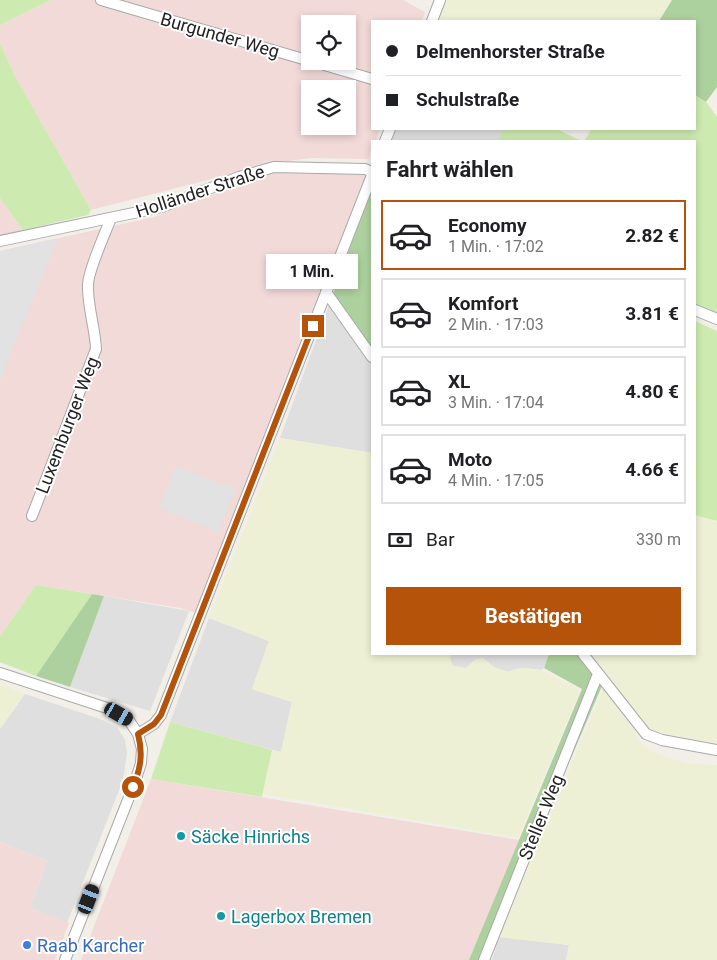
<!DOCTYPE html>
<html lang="de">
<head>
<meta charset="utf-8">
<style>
  :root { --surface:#fff; --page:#f6f6f6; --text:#202124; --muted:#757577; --line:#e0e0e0; --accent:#b45309 }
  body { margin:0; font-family:Roboto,sans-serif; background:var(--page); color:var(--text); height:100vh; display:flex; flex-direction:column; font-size:19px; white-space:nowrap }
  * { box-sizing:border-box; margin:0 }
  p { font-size:16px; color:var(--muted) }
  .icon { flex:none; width:28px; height:28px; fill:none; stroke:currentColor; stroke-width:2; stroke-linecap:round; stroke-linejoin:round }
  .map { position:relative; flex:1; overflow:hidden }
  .side { position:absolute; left:371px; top:140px; width:325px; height:515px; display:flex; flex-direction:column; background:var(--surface); border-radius:0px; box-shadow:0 2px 8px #0003 }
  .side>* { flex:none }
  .banner { position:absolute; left:371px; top:20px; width:325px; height:110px; border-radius:0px; box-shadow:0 2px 8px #0003; display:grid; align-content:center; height:110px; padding:0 15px; background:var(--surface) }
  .controls { position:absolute; left:301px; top:15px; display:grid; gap:10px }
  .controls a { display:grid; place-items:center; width:55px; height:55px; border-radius:0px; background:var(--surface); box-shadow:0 2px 8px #0003; font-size:25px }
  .end { position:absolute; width:22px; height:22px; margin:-11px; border:6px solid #b45309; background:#fff; box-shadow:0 0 0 2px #fff }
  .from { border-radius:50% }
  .bubble { position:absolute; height:35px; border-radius:0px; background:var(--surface); box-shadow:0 2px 8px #0003; font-size:16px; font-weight:700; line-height:35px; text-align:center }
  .car { position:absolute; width:15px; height:30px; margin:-15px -8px; border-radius:6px; box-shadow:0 0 4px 1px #0007; background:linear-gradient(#222 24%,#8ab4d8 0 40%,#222 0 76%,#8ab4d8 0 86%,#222 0) }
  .banner b { display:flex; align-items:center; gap:18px; height:48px; font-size:19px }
  .banner b+b { border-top:1px solid var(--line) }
  .banner i { width:12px; height:12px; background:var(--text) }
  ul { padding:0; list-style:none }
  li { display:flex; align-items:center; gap:15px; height:70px; margin:0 10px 8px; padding:0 5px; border:2px solid var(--line); border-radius:0px }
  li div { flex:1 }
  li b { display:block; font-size:19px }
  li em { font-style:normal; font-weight:700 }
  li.on { border-color:var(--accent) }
  li>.icon { width:45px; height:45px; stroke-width:1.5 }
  h2 { padding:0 15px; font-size:22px; line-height:60px }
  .pay { display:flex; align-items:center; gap:12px; height:55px; padding:0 15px; font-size:19px }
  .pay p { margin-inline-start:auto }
  .action { display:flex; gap:10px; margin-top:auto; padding:10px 15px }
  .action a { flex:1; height:58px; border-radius:0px; background:var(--accent); color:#fff; font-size:20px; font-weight:700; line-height:58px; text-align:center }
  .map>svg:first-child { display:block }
  .residential { fill:#e0dfdf }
  .commercial { fill:#f2dad9; fill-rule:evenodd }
  .farmland { fill:#eef0d5 }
  .grass { fill:#cdebb0 }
  .forest { fill:#add19e }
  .parking { fill:#e2e2e2 }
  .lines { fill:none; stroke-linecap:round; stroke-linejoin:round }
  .minor-casing { stroke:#a9a9a9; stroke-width:12 }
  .minor { stroke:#fff; stroke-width:10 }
  .route { stroke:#b45309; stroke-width:6 }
  .culture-dot { fill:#0f9aa8; stroke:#fff; stroke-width:2 }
  .shop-dot { fill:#3f7fe0; stroke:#fff; stroke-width:2 }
  .labels { text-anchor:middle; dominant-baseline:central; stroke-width:4; stroke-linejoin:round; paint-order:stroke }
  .street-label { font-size:18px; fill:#222; stroke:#fff }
  .culture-label { font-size:18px; fill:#0d838f; stroke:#fff; text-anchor:start }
  .shop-label { font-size:18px; fill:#366cbe; stroke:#fff; text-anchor:start }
</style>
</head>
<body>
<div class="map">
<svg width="717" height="960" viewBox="0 0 717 960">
  <rect width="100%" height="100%" fill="#f2efe9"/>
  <g class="residential">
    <polygon points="395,129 503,129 498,141 390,141"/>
    <polygon points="372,187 372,453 280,438 333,294"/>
    <polygon points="104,596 189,611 150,711 70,687"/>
    <polygon points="209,618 269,641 252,689 292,702 281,752 170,722"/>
    <polygon points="451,654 549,654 544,668 541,670 525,668 515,669 508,672 493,667 488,662 476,659 466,668 453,666 450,659"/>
    <polygon points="25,694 100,719 117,727 125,740 127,753 123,780 67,923 30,908 47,861 0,842 0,729"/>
    <polygon points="499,937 569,945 566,960 492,960"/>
  </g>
  <g class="commercial">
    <path d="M51,0H403L425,12L422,21H372V129H380L376,141H372L369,159L311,158L273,163L91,210L14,74L0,43V25ZM310,24H348V61H310ZM310,89H348V126H310Z"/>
    <polygon points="271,172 366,175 196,613 180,608 36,585 0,636 0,251 154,217"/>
    <polygon points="0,198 23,230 0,235"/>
    <polygon points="151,779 519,840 526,842 479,960 81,960"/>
    <polygon points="0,842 47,861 30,908 69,923 55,960 0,960"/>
  </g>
  <g class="farmland">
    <polygon points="446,0 672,0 659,21 438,21"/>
    <polygon points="280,438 372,453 372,654 451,654 450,659 453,666 466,668 476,659 483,658 494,667 508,672 515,669 525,668 541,670 580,690 518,838 263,794 272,750 281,752 292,702 252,689 269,641 209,618"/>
    <polygon points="695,515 717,521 717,744 654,731 640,721 592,654 695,654"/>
    <polygon points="0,684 25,694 0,729"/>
    <polygon points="603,689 636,732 638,741 650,751 688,764 717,765 717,960 566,960 569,945 499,937"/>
  </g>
  <g class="grass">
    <polygon points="0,0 51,0 0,25"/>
    <polygon points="0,43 14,74 91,210 88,215 23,230 0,198"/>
    <polygon points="695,95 706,102 717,117 717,314 695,305 695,141 584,141 592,129 695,129"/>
    <polygon points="503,129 557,129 581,141 498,141"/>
    <polygon points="695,321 717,331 717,521 695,515"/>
    <polygon points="36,585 92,594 36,676 0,662 0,636"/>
    <polygon points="170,722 272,750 262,797 151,779"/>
  </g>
  <g class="forest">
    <polygon points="672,0 717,0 717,87 706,102 695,95 695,21 659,21"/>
    <polygon points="372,187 372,348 333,294"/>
    <polygon points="92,594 104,596 70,687 36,676"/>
    <polygon points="549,654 578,654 602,686 484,960 469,960 582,689 544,668"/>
  </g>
  <g class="parking">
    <polygon points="58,238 6,365 0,381 0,251"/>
    <polygon points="176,466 235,489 219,532 159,508"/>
  </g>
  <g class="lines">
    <defs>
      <g id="minor">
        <polyline points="101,0 310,61"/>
        <polyline points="432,21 440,0"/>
        <polyline points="311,61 372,79"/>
        <polyline points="385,141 390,129"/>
        <polyline points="0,241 162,207 239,177 274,167 365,169 372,172"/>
        <polyline points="326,292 372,357"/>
        <polyline points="695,310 717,319"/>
        <path d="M32,516L96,349C95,327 87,305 88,284C89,268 105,234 111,218"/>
        <polyline points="583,654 646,734 662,740 717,750"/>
        <polyline points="0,673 110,709 128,719 138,734 142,749 141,763 135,782 65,960"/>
        <polyline points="138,734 154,724 161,715 372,175"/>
        <polyline points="484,960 598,674"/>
      </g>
    </defs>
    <use href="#minor" class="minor-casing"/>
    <use href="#minor" class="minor"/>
  </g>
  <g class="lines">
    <path class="route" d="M133,787C141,768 143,753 138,734L154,724L161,715L313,326"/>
  </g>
  <g class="culture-dot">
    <circle cx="181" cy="836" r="5"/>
    <circle cx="221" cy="916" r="5"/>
  </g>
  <circle class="shop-dot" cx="27" cy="945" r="5"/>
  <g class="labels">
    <g class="street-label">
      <text transform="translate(220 35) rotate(16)">Burgunder Weg</text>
      <text transform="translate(200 191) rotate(-18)">Holländer Straße</text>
      <text transform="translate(67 425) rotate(-69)">Luxemburger Weg</text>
      <text transform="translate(541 817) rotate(-68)">Steller Weg</text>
    </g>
    <g class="culture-label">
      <text x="191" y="836">Säcke Hinrichs</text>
      <text x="231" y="916">Lagerbox Bremen</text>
    </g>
    <g class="shop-label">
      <text x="37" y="945">Raab Karcher</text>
    </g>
  </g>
</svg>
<div class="controls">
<a><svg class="icon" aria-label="locate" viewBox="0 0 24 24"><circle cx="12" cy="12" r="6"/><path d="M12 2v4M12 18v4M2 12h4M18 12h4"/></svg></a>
<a><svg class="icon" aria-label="layers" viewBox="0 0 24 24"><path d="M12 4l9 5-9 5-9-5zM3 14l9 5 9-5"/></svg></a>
</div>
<i class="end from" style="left:133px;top:787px"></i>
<i class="end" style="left:313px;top:326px"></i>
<div class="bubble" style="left:266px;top:254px;width:92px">1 Min.</div>
<i class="car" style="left:119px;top:714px;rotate:120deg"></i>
<i class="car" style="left:89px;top:899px;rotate:21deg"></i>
<div class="banner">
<b><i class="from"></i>Delmenhorster Straße</b>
<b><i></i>Schulstraße</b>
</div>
<section class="side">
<h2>Fahrt wählen</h2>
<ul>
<li class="on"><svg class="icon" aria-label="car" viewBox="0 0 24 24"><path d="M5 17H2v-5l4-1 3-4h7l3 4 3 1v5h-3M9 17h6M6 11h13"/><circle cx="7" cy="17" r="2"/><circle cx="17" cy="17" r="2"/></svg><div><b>Economy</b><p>1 Min. · 17:02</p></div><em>2.82 €</em></li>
<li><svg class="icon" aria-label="car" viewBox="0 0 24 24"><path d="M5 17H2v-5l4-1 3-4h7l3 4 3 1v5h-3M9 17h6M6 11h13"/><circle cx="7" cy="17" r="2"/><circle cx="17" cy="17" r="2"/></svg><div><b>Komfort</b><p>2 Min. · 17:03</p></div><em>3.81 €</em></li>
<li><svg class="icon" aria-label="car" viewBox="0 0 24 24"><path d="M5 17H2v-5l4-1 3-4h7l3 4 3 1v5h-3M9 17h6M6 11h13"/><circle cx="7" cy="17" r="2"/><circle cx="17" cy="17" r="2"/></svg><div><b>XL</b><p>3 Min. · 17:04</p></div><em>4.80 €</em></li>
<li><svg class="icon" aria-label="car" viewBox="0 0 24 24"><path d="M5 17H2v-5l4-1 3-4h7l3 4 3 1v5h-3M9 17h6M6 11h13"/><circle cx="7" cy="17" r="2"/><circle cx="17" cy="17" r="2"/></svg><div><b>Moto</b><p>4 Min. · 17:05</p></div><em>4.66 €</em></li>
</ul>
<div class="pay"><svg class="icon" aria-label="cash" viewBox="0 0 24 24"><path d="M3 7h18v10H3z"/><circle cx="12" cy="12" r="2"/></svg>Bar<p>330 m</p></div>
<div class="action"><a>Bestätigen</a></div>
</section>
</div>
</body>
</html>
